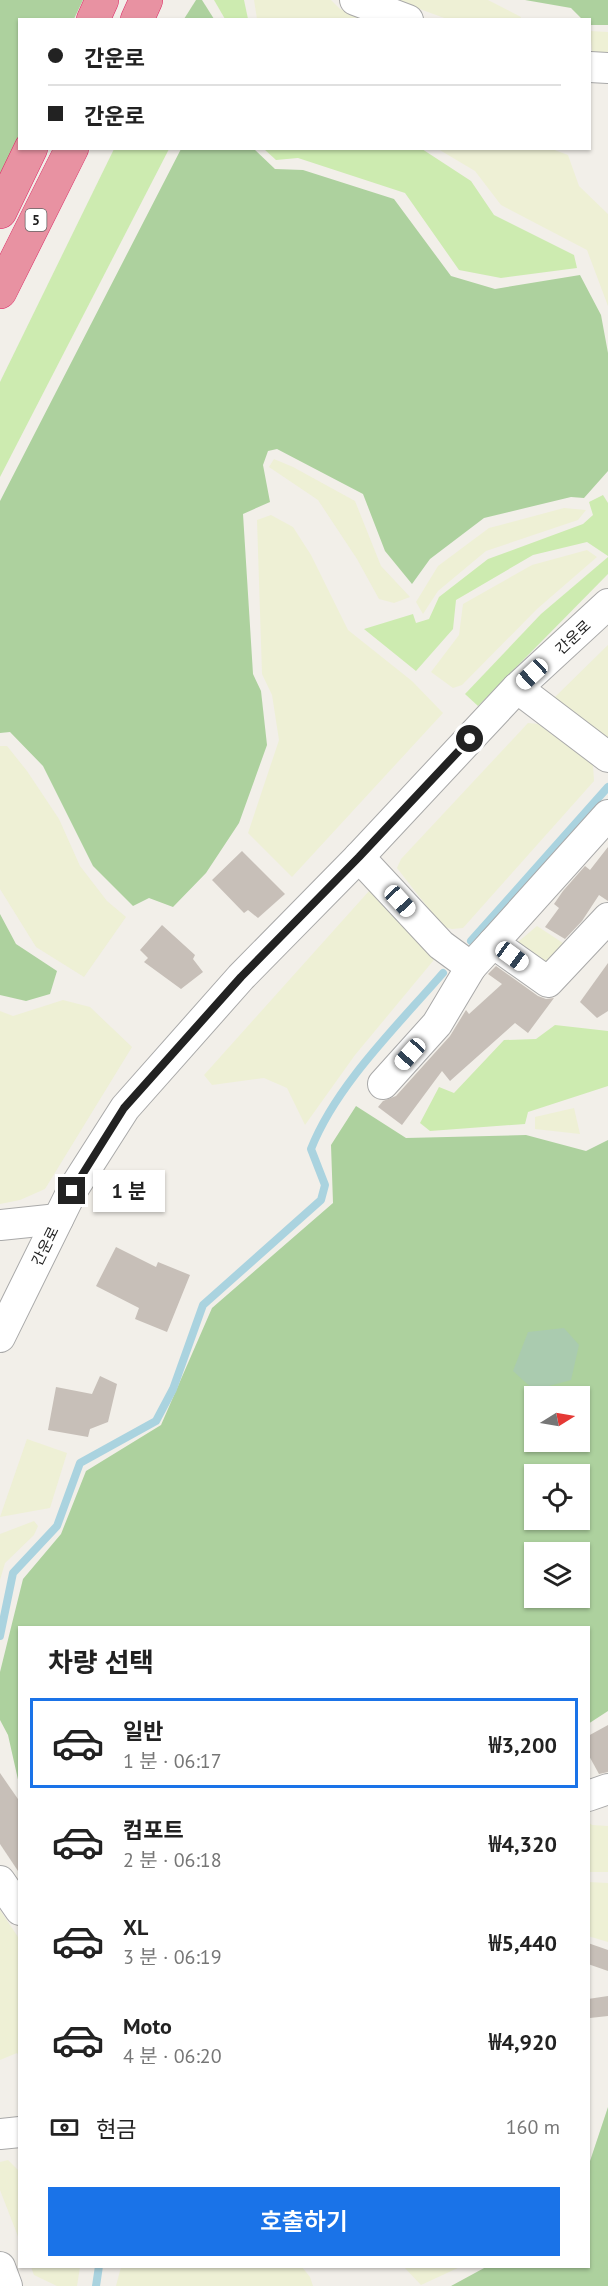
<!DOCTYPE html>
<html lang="ko">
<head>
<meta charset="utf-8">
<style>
  :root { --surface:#fff; --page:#f2f2f2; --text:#222; --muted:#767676; --line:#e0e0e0; --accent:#1a73e8 }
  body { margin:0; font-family:"PT Sans","Noto Sans KR",sans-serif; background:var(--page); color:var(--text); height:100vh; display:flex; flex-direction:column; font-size:22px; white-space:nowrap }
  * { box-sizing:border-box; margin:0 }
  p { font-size:20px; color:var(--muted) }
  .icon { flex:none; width:33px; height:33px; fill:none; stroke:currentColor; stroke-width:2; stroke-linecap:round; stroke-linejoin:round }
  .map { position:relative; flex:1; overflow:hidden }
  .panel { position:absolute; left:18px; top:1626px; width:572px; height:642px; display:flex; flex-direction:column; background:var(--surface); border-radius:0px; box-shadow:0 2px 4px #0004 }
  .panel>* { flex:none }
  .hud { position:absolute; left:18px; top:18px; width:573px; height:132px; border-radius:0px; box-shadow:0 2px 4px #0004; display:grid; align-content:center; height:132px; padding:0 30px; background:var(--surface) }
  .needle { width:39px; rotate:79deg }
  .buttons { position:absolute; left:524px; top:1386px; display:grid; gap:12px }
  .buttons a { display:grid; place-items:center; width:66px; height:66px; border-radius:0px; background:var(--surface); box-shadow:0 2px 4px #0004; font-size:30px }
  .end { position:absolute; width:27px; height:27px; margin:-14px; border:8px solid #222; background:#fff; box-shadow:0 0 0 3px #fff }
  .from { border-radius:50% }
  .bubble { position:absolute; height:42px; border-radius:0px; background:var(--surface); box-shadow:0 2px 4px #0004; font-size:20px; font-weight:600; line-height:42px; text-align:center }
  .car { position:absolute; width:18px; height:36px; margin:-18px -9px; border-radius:8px; box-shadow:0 0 4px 2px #0007; background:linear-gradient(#fff 24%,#345 0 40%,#fff 0 76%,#345 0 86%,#fff 0) }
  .hud b { display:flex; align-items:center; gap:21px; height:57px; font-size:22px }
  .hud b+b { border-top:2px solid var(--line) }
  .hud i { width:15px; height:15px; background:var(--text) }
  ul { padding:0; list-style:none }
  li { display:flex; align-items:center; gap:18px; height:90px; margin:0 12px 9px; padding:0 18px; border:3px solid transparent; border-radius:0px }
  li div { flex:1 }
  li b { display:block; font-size:22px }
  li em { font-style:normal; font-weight:600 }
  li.active { border-color:var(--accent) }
  li>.icon { width:54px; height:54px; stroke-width:1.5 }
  h2 { padding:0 30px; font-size:27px; line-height:72px }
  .pay { display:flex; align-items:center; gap:15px; height:66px; padding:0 30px; font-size:22px }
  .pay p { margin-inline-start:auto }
  .action { display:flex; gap:12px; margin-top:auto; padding:12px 30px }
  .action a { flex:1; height:69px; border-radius:0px; background:var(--accent); color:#fff; font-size:24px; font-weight:600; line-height:69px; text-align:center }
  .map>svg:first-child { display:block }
  .farmland { fill:#eef0d5 }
  .grass { fill:#cdebb0 }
  .forest { fill:#add19e; fill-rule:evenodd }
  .cemetery { fill:#aacbaf }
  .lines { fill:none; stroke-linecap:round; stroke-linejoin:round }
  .stream { stroke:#aad3df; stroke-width:8 }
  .building { fill:#c7bfb8 }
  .minor-casing { stroke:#a9a9a9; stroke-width:32 }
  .highway-casing { stroke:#dc2a67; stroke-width:34 }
  .minor { stroke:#fff; stroke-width:30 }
  .highway { stroke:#e892a2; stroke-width:33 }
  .route { stroke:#222; stroke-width:8 }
  .labels { text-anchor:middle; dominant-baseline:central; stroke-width:5; stroke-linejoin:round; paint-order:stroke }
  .shield { fill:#fff; stroke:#646464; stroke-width:1.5 }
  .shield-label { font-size:14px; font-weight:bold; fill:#222 }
  .street-label { font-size:15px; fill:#222; stroke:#fff }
</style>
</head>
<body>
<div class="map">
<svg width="608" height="2286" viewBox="0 0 608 2286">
  <rect width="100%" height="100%" fill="#f2efe9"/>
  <g class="farmland">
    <polygon points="254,0 331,0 340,9 373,19 257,19"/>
    <polygon points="395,0 488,0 521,17 520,20 447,19"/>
    <polygon points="590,31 608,32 608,59 593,59"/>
    <polygon points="438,149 552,149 568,155 579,186 608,214 608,306 587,250 501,205 475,171"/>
    <polygon points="274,459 293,467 355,501 381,566 410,597 394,603 379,599 357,559 318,500 269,467"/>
    <polygon points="564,508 586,510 578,520 486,551 438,591 423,614 416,602 438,566 489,528"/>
    <polygon points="271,515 293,527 311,555 348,630 412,681 443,713 292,877 248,833 279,740 272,695 262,674 257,520"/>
    <polygon points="587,550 597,557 537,609 462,685 453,688 431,672 459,635 463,604 532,565"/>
    <polygon points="608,645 608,742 552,700"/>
    <polygon points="528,723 538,724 593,765 594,781 463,928 452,929 443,927 397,868 401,859"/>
    <polygon points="0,746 7,746 27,771 59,819 80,866 107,901 126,917 84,977 36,947 0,889"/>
    <polygon points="369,891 379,893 435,955 433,961 355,1055 305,1125 287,1088 264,1078 212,1085 204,1075"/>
    <polygon points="537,926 569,947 548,964 512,947"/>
    <polygon points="63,1000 90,1007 132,1047 45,1189 20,1200 0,1204 0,1011 13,1016"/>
    <polygon points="574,1108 580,1134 535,1129 535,1117"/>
    <polygon points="27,1439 67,1453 50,1508 0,1517"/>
    <polygon points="34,1521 38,1526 34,1535 5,1563 0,1580 0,1534"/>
    <polygon points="588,1822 592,1825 608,1826 608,1872 588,1872"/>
    <polygon points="588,1882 608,1883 608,1942 588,1936"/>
    <polygon points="0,1910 20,1940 19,2056 17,2053 0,2060"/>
    <polygon points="8,2160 19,2171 19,2239 0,2190 0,2162"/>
    <polygon points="31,2267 80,2267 77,2286 57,2286 34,2275"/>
    <polygon points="121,2267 302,2267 310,2277 313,2286 116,2286"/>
    <polygon points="404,2267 460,2267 421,2285"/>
  </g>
  <g class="grass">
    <polygon points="214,0 244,0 248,19 225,19"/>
    <polygon points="114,149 169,149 0,477 0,382"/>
    <polygon points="264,149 422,149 471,181 494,215 574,255 577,268 501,278 459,270 405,193 298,158 276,160"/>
    <polygon points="603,495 608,503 608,556 587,542 533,555 456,600 453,629 416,671 364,629 413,614 416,623 429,619 439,597 488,559 583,524 593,515 589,502"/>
    <polygon points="608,557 608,574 478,706 465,694 541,614"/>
    <polygon points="555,1025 608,1031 608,1086 528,1112 525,1124 430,1131 420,1123 439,1087 454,1093 504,1040 536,1039"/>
  </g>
  <g class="forest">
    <polygon points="0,0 83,0 74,19 20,20 19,136 0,176"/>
    <polygon points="196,0 202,0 214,19 184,19"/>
    <polygon points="525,0 608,0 608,25 590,25 590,20 582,19 571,8"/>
    <polygon points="181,149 254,149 275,169 303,170 394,199 451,276 495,289 580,275 601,315 608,353 608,471 584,498 571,497 484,518 430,559 412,584 385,551 363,494 277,449 268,451 263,465 270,502 243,514 253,674 261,691 267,745 239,823 206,873 173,907 149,898 133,906 93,866 43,766 10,732 0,733 0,501"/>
    <polygon points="0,914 16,944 57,971 50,994 26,1001 0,995"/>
    <path d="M356,1106L406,1138L526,1135L586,1151L608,1140V1711L588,1724V1628H20L19,1784L8,1735L0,1720V1672L23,1579L61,1534L86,1471L161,1425L212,1308L333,1203L331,1145ZM534,1396H579V1442H534ZM534,1474H579V1520H534ZM534,1552H579V1598H534Z"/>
    <polygon points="608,2107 608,2286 451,2286 486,2267 588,2266 588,2167"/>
  </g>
  <polygon class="cemetery" points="564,1328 579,1345 571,1380 534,1390 513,1371 528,1332"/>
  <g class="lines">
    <g class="stream">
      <polyline points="471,941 608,787"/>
      <path d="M0,1636L13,1573L57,1526L80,1463L156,1421L173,1389L203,1305L321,1200L325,1185L311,1149C336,1085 398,1025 443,973"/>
      <polyline points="96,2286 99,2266"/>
    </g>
  </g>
  <g class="building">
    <polygon points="608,847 608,901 599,895 582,921 565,939 545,927 559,908 554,904 563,891 585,866 590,870"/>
    <polygon points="242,851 285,894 258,918 248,910 244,913 212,880"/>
    <polygon points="162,925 195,955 193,959 203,972 181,989 144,962 148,958 140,950"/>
    <polygon points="608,963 608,1011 597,1018 580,1002"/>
    <polygon points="496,966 538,996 546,999 554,998 528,1033 515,1023 450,1081 442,1071 402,1125 378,1107 383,1101 396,1096 450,1036 466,1010 469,1014 502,984 488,974"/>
    <polygon points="116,1247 156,1267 158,1262 190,1275 167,1332 135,1319 139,1308 96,1286"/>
    <polygon points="100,1376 117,1384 108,1422 90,1429 88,1437 48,1430 56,1387 92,1394"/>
    <polygon points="608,1725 608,1772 599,1774 588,1754 588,1736"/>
    <polygon points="0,1773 20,1802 20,1874 0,1844"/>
    <polygon points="588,1943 608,1950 608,1971 588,1964"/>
    <polygon points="608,1996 608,2016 590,2018 588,1999"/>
  </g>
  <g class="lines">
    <defs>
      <g id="minor">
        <polyline points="355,0 408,20"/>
        <polyline points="590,67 608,68"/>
        <polyline points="517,688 608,757"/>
        <polyline points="359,857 441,945 471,967 493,943 548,982 608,918"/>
        <polyline points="493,943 608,815"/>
        <polyline points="383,1084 437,1024 471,967"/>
        <polyline points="0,1225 58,1219"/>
        <polyline points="0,1337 72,1191 125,1108 241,977 359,857 517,688 608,604"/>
        <polyline points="588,1796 608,1789"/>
        <polyline points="0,1881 20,1910"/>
        <polyline points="0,2134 20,2132"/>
        <polyline points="0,2267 7,2286"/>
      </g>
      <g id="highway">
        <polyline points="93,20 102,0"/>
        <polyline points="137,20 146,0"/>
        <polyline points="0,212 31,148"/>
        <polyline points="0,292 72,148"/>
      </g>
    </defs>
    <use href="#minor" class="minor-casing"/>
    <use href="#highway" class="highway-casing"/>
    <use href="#minor" class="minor"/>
    <use href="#highway" class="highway"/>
  </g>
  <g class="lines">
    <polyline class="route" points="72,1191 124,1108 241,977 359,857 470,739"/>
  </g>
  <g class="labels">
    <rect class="shield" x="25.5" y="209" width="21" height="22" rx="4.5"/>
    <g class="shield-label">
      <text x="36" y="220">5</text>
    </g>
    <g class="street-label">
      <text transform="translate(573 637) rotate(-43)">간운로</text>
      <text transform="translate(45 1246) rotate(-64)">간운로</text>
    </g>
  </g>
</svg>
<div class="buttons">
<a><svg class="needle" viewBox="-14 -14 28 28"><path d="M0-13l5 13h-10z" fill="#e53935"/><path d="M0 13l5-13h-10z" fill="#767676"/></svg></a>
<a><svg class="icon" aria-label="locate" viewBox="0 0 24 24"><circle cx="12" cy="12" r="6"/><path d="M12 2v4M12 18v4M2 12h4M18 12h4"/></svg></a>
<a><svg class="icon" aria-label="layers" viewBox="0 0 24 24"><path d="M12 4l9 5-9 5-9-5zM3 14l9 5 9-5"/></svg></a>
</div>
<i class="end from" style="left:470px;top:739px"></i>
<i class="end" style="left:72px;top:1191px"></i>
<div class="bubble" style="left:93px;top:1170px;width:72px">1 분</div>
<i class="car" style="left:532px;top:674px;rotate:227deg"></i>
<i class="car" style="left:400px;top:901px;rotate:137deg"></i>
<i class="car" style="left:512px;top:956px;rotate:126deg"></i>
<i class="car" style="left:410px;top:1054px;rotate:222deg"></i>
<div class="hud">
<b><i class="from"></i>간운로</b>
<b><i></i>간운로</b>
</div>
<section class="panel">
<h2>차량 선택</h2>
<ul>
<li class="active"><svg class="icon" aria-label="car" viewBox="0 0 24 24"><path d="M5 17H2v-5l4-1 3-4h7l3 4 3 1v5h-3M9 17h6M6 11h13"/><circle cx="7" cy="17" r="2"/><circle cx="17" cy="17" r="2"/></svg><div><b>일반</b><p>1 분 · 06:17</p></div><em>₩3,200</em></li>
<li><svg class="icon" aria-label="car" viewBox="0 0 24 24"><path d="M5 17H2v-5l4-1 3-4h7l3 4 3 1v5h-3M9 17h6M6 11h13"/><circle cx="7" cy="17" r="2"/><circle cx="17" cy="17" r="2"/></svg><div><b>컴포트</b><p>2 분 · 06:18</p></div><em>₩4,320</em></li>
<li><svg class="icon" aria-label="car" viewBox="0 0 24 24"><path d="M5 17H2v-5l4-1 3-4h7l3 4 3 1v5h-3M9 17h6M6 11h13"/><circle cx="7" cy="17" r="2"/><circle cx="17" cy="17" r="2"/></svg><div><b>XL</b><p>3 분 · 06:19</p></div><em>₩5,440</em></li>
<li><svg class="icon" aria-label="car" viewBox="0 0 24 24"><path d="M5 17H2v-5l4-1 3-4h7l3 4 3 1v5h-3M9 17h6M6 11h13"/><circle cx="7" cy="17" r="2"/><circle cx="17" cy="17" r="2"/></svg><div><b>Moto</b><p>4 분 · 06:20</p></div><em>₩4,920</em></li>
</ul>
<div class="pay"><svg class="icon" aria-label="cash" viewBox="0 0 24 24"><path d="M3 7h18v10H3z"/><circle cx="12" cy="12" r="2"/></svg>현금<p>160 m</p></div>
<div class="action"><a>호출하기</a></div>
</section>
</div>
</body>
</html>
